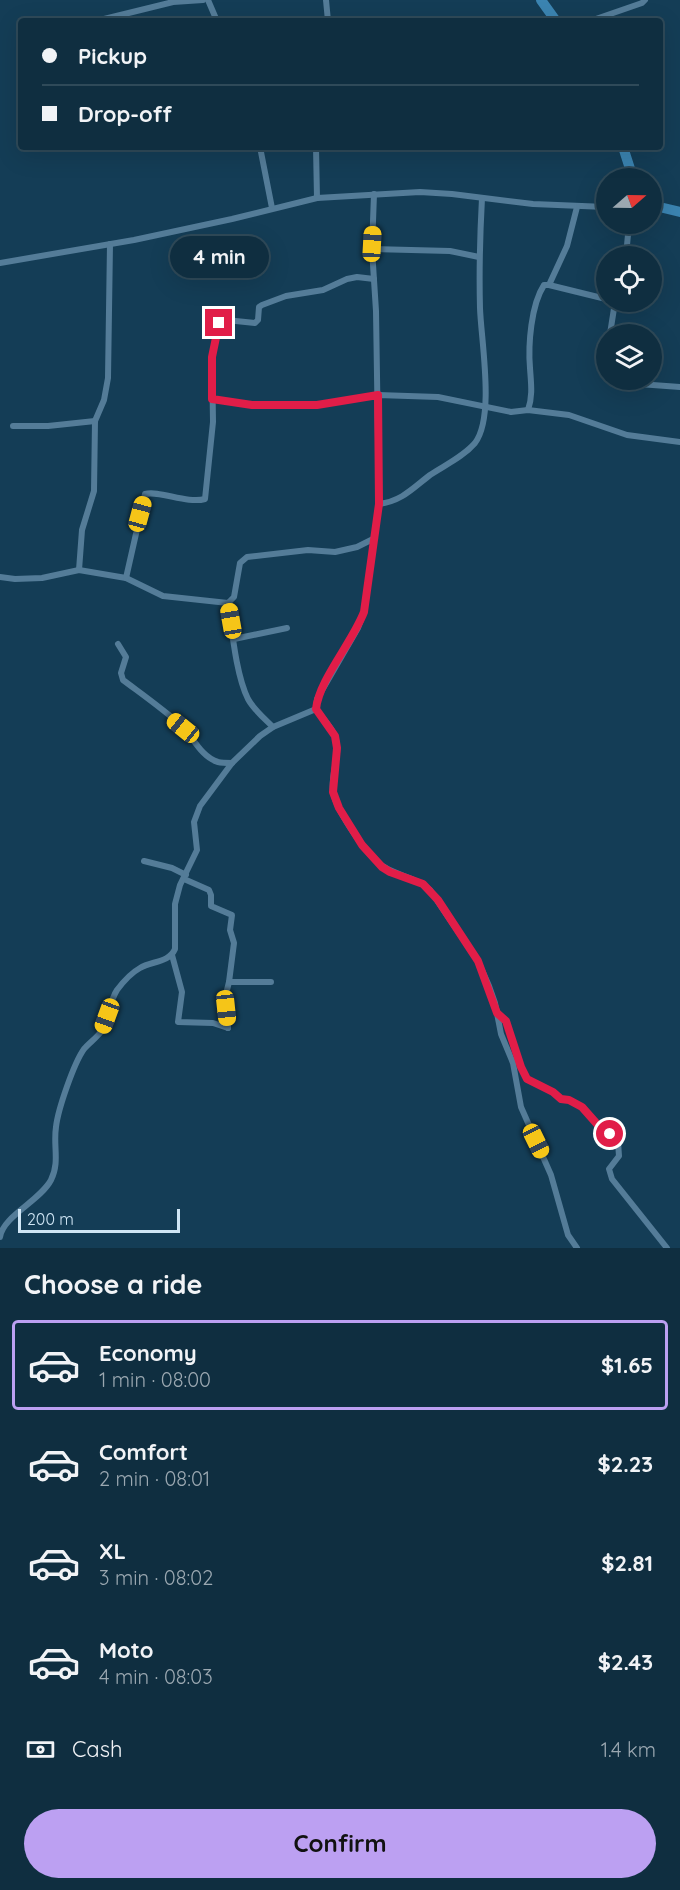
<!DOCTYPE html>
<html lang="en">
<head>
<meta charset="utf-8">
<style>
  :root { --surface:#0f2e40; --page:#1d3a4b; --text:#f1f3f6; --muted:#9ba8b1; --line:#2f4a59; --accent:#bca0f2 }
  body { margin:0; font-family:Quicksand,sans-serif; background:var(--page); color:var(--text); height:100vh; display:flex; flex-direction:column; font-size:22px; white-space:nowrap }
  * { box-sizing:border-box; margin:0 }
  p { font-size:20px; color:var(--muted) }
  .icon { flex:none; width:33px; height:33px; fill:none; stroke:currentColor; stroke-width:2; stroke-linecap:round; stroke-linejoin:round }
  .map { position:relative; height:1248px; overflow:hidden }
  .drawer { display:flex; flex-direction:column; background:var(--surface); flex:1 }
  .drawer>* { flex:none }
  .hud { position:absolute; left:18px; top:18px; width:645px; height:132px; border-radius:6px; box-shadow:0 6px 24px #0002,0 0 0 2px var(--line); display:grid; align-content:center; height:132px; padding:0 24px; background:var(--surface) }
  .needle { width:39px; rotate:70deg }
  .buttons { position:absolute; left:596px; top:168px; display:grid; gap:12px }
  .buttons a { display:grid; place-items:center; width:66px; height:66px; border-radius:50%; background:var(--surface); box-shadow:0 6px 24px #0002,0 0 0 2px var(--line); font-size:30px }
  .scale { position:absolute; left:18px; bottom:15px; width:162px; box-sizing:border-box; padding-left:6px; border:3px solid #d0e6f5; border-top:0; font-size:16px; line-height:21px; white-space:nowrap; color:#d0e6f5; -webkit-text-stroke:4px #143d56; paint-order:stroke }
  .end { position:absolute; width:27px; height:27px; margin:-14px; border:8px solid #e11d48; background:#fff; box-shadow:0 0 0 3px #fff }
  .from { border-radius:50% }
  .bubble { position:absolute; height:42px; border-radius:21px; background:var(--surface); box-shadow:0 6px 24px #0002,0 0 0 2px var(--line); font-size:20px; font-weight:800; line-height:42px; text-align:center }
  .car { position:absolute; width:18px; height:36px; margin:-18px -9px; border-radius:8px; box-shadow:0 0 4px 2px #0007; background:linear-gradient(#f5c518 24%,#345 0 40%,#f5c518 0 76%,#345 0 86%,#f5c518 0) }
  .hud b { display:flex; align-items:center; gap:21px; height:57px; font-size:22px }
  .hud b+b { border-top:2px solid var(--line) }
  .hud i { width:15px; height:15px; background:var(--text) }
  ul { padding:0; list-style:none }
  li { display:flex; align-items:center; gap:18px; height:90px; margin:0 12px 9px; padding:0 12px; border:3px solid transparent; border-radius:6px }
  li div { flex:1 }
  li b { display:block; font-size:22px }
  li em { font-style:normal; font-weight:800 }
  li.selected { border-color:var(--accent) }
  li>.icon { width:54px; height:54px; stroke-width:1.5 }
  h2 { padding:0 24px; font-size:27px; line-height:72px }
  .pay { display:flex; align-items:center; gap:15px; height:66px; padding:0 24px; font-size:22px }
  .pay p { margin-inline-start:auto }
  .primary-button { display:flex; gap:12px; margin-top:auto; padding:12px 24px }
  .primary-button a { flex:1; height:69px; border-radius:36px; background:var(--accent); color:#111; font-size:24px; font-weight:800; line-height:69px; text-align:center }
  .map>svg:first-child { display:block }
  .lines { fill:none; stroke-linecap:round; stroke-linejoin:round }
  .minor { stroke:#547c98; stroke-width:6 }
  .primary { stroke:#3b84b1; stroke-width:10 }
  .route { stroke:#e11d48; stroke-width:8 }
</style>
</head>
<body>
<div class="map">
<svg width="680" height="1248" viewBox="0 0 680 1248">
  <rect width="100%" height="100%" fill="#143d56"/>
  <g class="lines">
    <g class="minor">
      <polyline points="208,0 217,21"/>
      <polyline points="326,0 328,21"/>
      <polyline points="96,21 173,2 203,0"/>
      <polyline points="590,21 642,3 645,0"/>
      <polyline points="260,147 272,208"/>
      <polyline points="316,147 317,198"/>
      <path d="M374,194L372,249L376,311L379,504L364,612L358,628L317,699L316,709C322,718 331,726 335,736C342,754 330,773 333,792C336,810 361,845 374,859C390,876 414,875 430,890L478,961L489,986L495,1003L501,1034L513,1063L521,1107L551,1175L568,1235L577,1248"/>
      <polyline points="372,249 450,251 479,257"/>
      <polyline points="626,256 629,224"/>
      <polyline points="0,263 134,240 232,219 317,198 420,192 452,194 533,204 606,207"/>
      <polyline points="549,285 567,246 577,207"/>
      <polyline points="610,334 615,302"/>
      <polyline points="606,356 606,373"/>
      <polyline points="612,380 639,384 680,387"/>
      <polyline points="212,399 252,405 317,405 378,395 438,397 511,412 528,410 569,415 627,435 680,442"/>
      <path d="M528,410C533,396 531,383 530,368C528,345 531,305 544,285H549L606,299"/>
      <polyline points="13,426 48,426 95,421"/>
      <path d="M379,504C402,501 413,488 430,475C445,465 463,457 475,443C495,417 481,340 480,308C479,271 480,235 482,198"/>
      <polyline points="79,570 82,530 94,491 95,421 104,400 108,378 110,244"/>
      <polyline points="0,577 15,579 42,578 79,570 126,578 163,596 228,603 234,597 240,563 247,557 308,550 335,552 357,547 375,538"/>
      <path d="M126,578L145,494C159,490 187,504 205,499L213,422L212,357L219,323L226,320L255,323L258,320L259,307L262,305L286,296L323,290L347,279L357,277L374,279"/>
      <path d="M228,603C232,630 236,675 248,699C254,710 264,718 273,727"/>
      <polyline points="234,639 287,628"/>
      <path d="M118,644L126,657L121,673L123,680C143,695 163,709 182,726C193,737 201,757 218,762C222,763 228,763 232,763"/>
      <polyline points="144,861 172,868 186,875"/>
      <polyline points="184,879 209,890 211,895 211,906 232,915 230,930 234,943 229,982"/>
      <polyline points="172,955 182,992 178,1022 213,1023 228,1028"/>
      <polyline points="497,1013 506,1021 521,1067 527,1079 553,1092 561,1099 569,1100 582,1107 597,1124 618,1142 619,1156 609,1169 612,1179 667,1248"/>
      <polyline points="228,1028 226,994 229,982 271,982"/>
      <path d="M0,1237C3,1216 40,1201 51,1180C60,1162 53,1146 56,1127C58,1109 74,1063 84,1049C90,1042 98,1037 103,1029C110,1017 109,1002 117,990C123,982 131,973 140,968C151,961 169,963 175,949V904L180,885L197,850L194,822L200,806L232,763L260,736L273,727L316,709"/>
    </g>
    <g class="primary">
      <polyline points="541,0 556,21"/>
      <polyline points="623,147 633,178"/>
      <polyline points="651,205 680,212"/>
    </g>
  </g>
  <g class="lines">
    <path class="route" d="M219,323L212,357V399L252,405H317L378,395L379,504L364,612C352,643 319,680 316,709L335,736L337,748L333,792L339,808L362,845L382,867L390,872L423,884L438,900L478,961L497,1013L506,1021L521,1067L527,1079L553,1092L561,1099L569,1100L582,1107L597,1124L610,1134"/>
  </g>
</svg>
<div class="buttons">
<a><svg class="needle" viewBox="-14 -14 28 28"><path d="M0-13l5 13h-10z" fill="#e53935"/><path d="M0 13l5-13h-10z" fill="#9ba8b1"/></svg></a>
<a><svg class="icon" aria-label="locate" viewBox="0 0 24 24"><circle cx="12" cy="12" r="6"/><path d="M12 2v4M12 18v4M2 12h4M18 12h4"/></svg></a>
<a><svg class="icon" aria-label="layers" viewBox="0 0 24 24"><path d="M12 4l9 5-9 5-9-5zM3 14l9 5 9-5"/></svg></a>
</div>
<div class="scale">200 m</div>
<i class="end from" style="left:610px;top:1134px"></i>
<i class="end" style="left:219px;top:323px"></i>
<div class="bubble" style="left:170px;top:236px;width:99px">4 min</div>
<i class="car" style="left:372px;top:244px;rotate:3deg"></i>
<i class="car" style="left:140px;top:514px;rotate:15deg"></i>
<i class="car" style="left:231px;top:621px;rotate:350deg"></i>
<i class="car" style="left:183px;top:728px;rotate:309deg"></i>
<i class="car" style="left:226px;top:1008px;rotate:174deg"></i>
<i class="car" style="left:107px;top:1016px;rotate:200deg"></i>
<i class="car" style="left:536px;top:1141px;rotate:154deg"></i>
<div class="hud">
<b><i class="from"></i>Pickup</b>
<b><i></i>Drop-off</b>
</div>
</div>
<section class="drawer">
<h2>Choose a ride</h2>
<ul>
<li class="selected"><svg class="icon" aria-label="car" viewBox="0 0 24 24"><path d="M5 17H2v-5l4-1 3-4h7l3 4 3 1v5h-3M9 17h6M6 11h13"/><circle cx="7" cy="17" r="2"/><circle cx="17" cy="17" r="2"/></svg><div><b>Economy</b><p>1 min · 08:00</p></div><em>$1.65</em></li>
<li><svg class="icon" aria-label="car" viewBox="0 0 24 24"><path d="M5 17H2v-5l4-1 3-4h7l3 4 3 1v5h-3M9 17h6M6 11h13"/><circle cx="7" cy="17" r="2"/><circle cx="17" cy="17" r="2"/></svg><div><b>Comfort</b><p>2 min · 08:01</p></div><em>$2.23</em></li>
<li><svg class="icon" aria-label="car" viewBox="0 0 24 24"><path d="M5 17H2v-5l4-1 3-4h7l3 4 3 1v5h-3M9 17h6M6 11h13"/><circle cx="7" cy="17" r="2"/><circle cx="17" cy="17" r="2"/></svg><div><b>XL</b><p>3 min · 08:02</p></div><em>$2.81</em></li>
<li><svg class="icon" aria-label="car" viewBox="0 0 24 24"><path d="M5 17H2v-5l4-1 3-4h7l3 4 3 1v5h-3M9 17h6M6 11h13"/><circle cx="7" cy="17" r="2"/><circle cx="17" cy="17" r="2"/></svg><div><b>Moto</b><p>4 min · 08:03</p></div><em>$2.43</em></li>
</ul>
<div class="pay"><svg class="icon" aria-label="cash" viewBox="0 0 24 24"><path d="M3 7h18v10H3z"/><circle cx="12" cy="12" r="2"/></svg>Cash<p>1.4 km</p></div>
<div class="primary-button"><a>Confirm</a></div>
</section>
</body>
</html>
